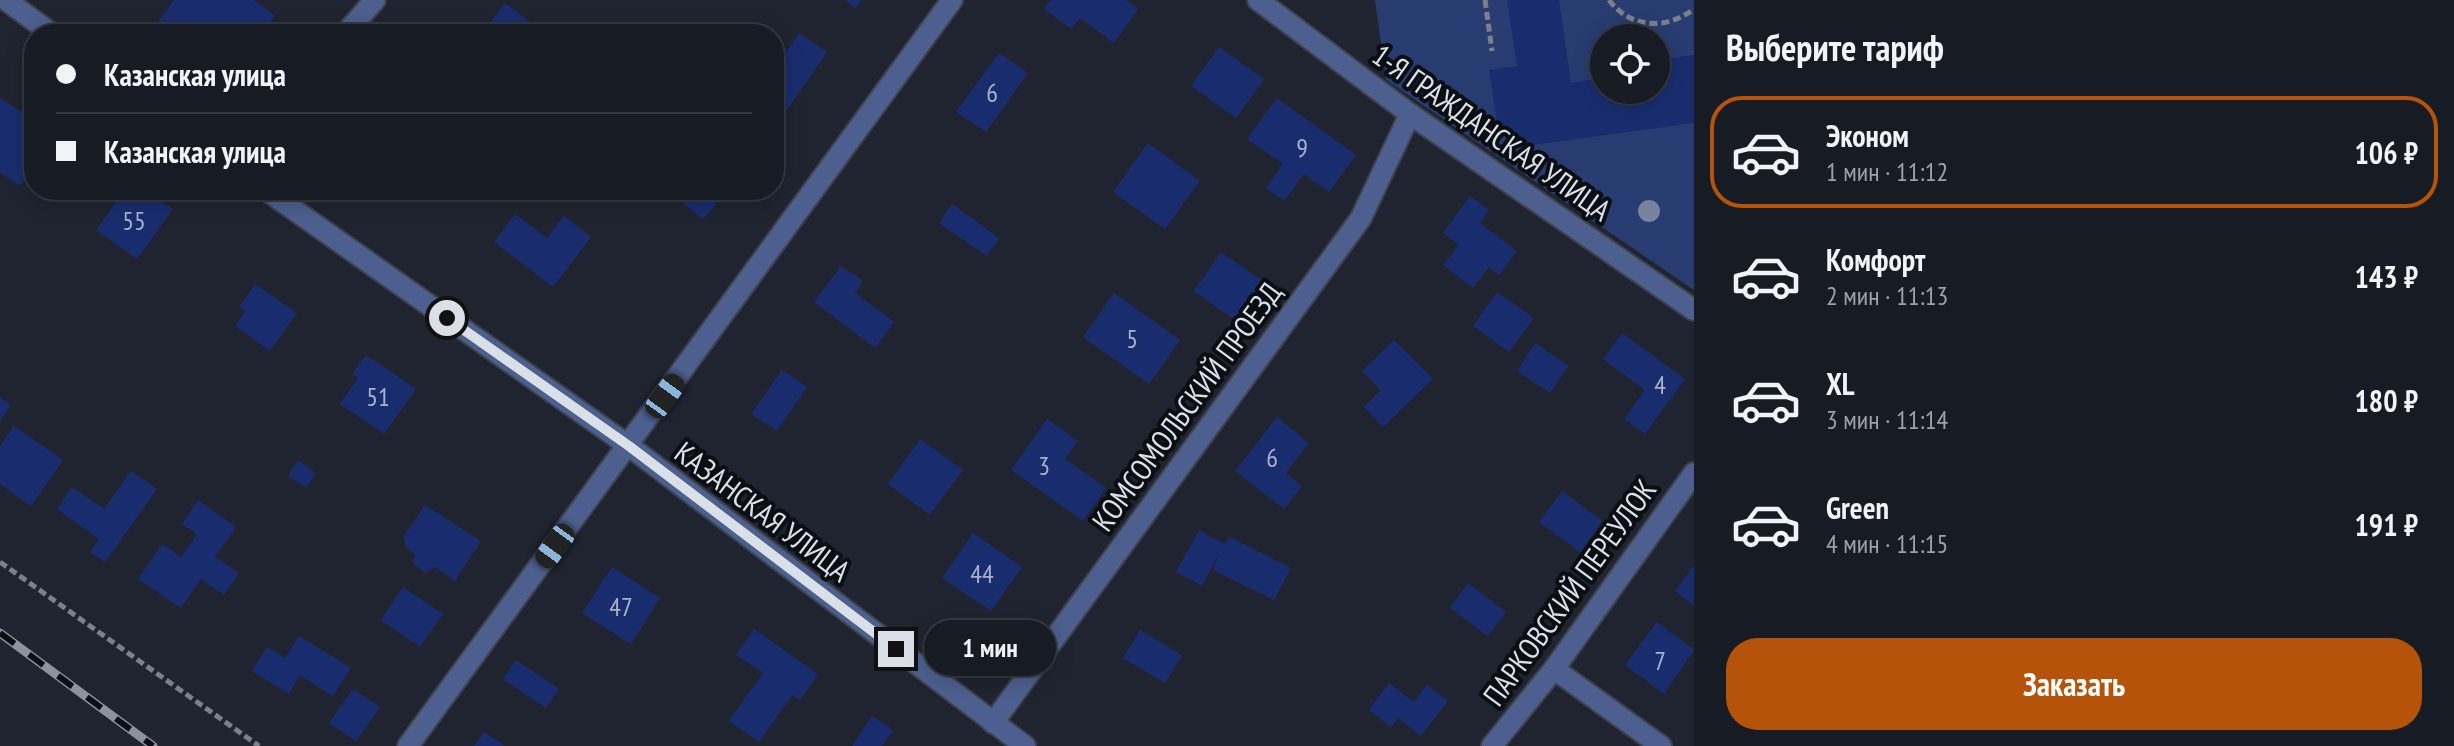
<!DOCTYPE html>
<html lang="ru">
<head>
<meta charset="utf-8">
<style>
  :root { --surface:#171b24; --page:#20242c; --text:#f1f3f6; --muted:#9ea1a6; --line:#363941; --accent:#b45309 }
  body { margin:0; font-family:"PT Sans Narrow",sans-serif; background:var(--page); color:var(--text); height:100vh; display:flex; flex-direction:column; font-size:30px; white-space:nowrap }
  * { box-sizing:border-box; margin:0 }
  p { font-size:26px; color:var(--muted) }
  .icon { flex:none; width:44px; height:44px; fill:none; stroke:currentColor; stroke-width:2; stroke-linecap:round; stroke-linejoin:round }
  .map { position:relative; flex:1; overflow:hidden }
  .panel { display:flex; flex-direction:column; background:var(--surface); width:760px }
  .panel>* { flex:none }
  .guide { position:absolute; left:24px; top:24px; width:760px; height:176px; border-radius:32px; box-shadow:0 4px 20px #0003,0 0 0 2px var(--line); display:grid; align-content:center; height:176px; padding:0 32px; background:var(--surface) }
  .controls { position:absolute; left:1590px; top:24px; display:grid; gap:16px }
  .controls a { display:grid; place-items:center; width:80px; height:80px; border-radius:50%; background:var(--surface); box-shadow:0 4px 20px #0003,0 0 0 2px var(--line); font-size:40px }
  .end { position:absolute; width:36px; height:36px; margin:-18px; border:10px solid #dbdfe7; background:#111; box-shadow:0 0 0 4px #111 }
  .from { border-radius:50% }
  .bubble { position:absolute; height:56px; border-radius:28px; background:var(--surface); box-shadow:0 4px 20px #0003,0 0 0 2px var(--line); font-size:26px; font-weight:700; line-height:56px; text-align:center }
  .car { position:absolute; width:24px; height:48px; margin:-24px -12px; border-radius:10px; box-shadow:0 0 6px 2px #0007; background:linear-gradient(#222 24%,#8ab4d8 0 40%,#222 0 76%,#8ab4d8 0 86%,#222 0) }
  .guide b { display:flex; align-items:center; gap:28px; height:76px; font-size:30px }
  .guide b+b { border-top:2px solid var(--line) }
  .guide i { width:20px; height:20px; background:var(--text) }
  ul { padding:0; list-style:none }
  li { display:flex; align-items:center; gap:24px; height:112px; margin:0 16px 12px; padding:0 16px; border:4px solid transparent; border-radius:32px }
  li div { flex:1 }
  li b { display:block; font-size:30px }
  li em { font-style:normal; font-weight:700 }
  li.selected { border-color:var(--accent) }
  li>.icon { width:72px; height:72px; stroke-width:1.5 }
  h2 { padding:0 32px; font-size:36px; line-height:96px }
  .cta { display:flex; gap:16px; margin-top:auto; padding:16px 32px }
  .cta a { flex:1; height:92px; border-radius:32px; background:var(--accent); color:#fff; font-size:32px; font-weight:700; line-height:92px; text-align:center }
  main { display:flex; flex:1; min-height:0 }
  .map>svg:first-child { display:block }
  .green { fill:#283c71; fill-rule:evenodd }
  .building { fill:#192d6e }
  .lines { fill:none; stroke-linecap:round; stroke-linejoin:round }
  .minor-casing { stroke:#3d424d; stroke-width:24 }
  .path { stroke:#7c808a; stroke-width:5; stroke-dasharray:8 4; stroke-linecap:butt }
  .minor { stroke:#4c5f8e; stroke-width:20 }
  .rail-casing { stroke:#8e929c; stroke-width:9 }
  .rail { stroke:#0b0e13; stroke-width:6; stroke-dasharray:18; stroke-linecap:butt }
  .tree { fill:#77839e }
  .route { stroke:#dbdfe7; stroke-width:10 }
  .labels { text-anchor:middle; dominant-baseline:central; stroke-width:8; stroke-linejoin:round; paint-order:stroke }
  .number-label { font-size:26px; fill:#aab2c9 }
  .street-label { font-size:30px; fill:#dbdfe7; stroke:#0b0e13 }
</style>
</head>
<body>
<main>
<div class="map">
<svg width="1694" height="746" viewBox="0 0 1694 746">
  <rect width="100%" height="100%" fill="#1f2430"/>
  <path class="green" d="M1375,0H1694V290L1386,80ZM1604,38H1656V90H1604Z"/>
  <g class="building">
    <polygon points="174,0 254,0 275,16 262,34 166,34 155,26"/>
    <polygon points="845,0 862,0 855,8"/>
    <polygon points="1051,0 1126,0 1138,9 1114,43 1080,18 1071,29 1044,9"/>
    <polygon points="1507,0 1559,0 1571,83 1604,78 1604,90 1656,90 1656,60 1694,55 1694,123 1525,146 1498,130 1489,70 1517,66"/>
    <polygon points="505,3 546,34 481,34"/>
    <polygon points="744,21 762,34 735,34"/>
    <polygon points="799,33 827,52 778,123 774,120 774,69"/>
    <polygon points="774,42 782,48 774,60"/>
    <polygon points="1219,47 1264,79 1236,118 1191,86"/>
    <polygon points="999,53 1028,73 986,132 956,112"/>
    <polygon points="0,98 34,120 34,165 20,186 0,173"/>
    <polygon points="1277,98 1356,155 1329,192 1304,174 1284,201 1266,188 1283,164 1247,139"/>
    <polygon points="1148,143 1200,181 1165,229 1113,192"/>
    <polygon points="125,190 145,190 173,209 137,259 96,230"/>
    <polygon points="694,190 728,190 703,219 683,203"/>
    <polygon points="1470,196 1489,210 1480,223 1517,251 1499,275 1489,267 1473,288 1443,265 1459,245 1443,233"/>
    <polygon points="952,204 999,238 987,256 939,223"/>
    <polygon points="515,214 547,238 564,216 591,237 553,287 494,242"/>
    <polygon points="1221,252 1264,282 1236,321 1194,291"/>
    <polygon points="841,266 863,281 855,293 894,322 875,348 814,302"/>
    <polygon points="255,284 297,313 270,351 235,326 246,311 239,307"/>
    <polygon points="1497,292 1534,318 1509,352 1473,326"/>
    <polygon points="1114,293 1180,340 1149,384 1083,337"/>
    <polygon points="1622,333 1685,379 1645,434 1624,419 1645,390 1603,359"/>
    <polygon points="1394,340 1433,379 1383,427 1364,407 1381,390 1362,371"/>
    <polygon points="1535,343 1569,366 1550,393 1517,371"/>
    <polygon points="366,355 416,389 384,434 340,404 358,378 352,374"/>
    <polygon points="782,370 807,387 777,431 751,414"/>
    <polygon points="0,397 11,405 0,421"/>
    <polygon points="1277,417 1309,443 1286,473 1302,486 1284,509 1235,471"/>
    <polygon points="1047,419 1078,441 1065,459 1106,488 1083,521 1011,470"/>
    <polygon points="14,426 63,460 31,506 0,484 0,446"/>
    <polygon points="920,439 963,470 930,515 888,484"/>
    <polygon points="298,460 316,473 306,487 288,476"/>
    <polygon points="131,471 157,489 105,562 90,552 99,539 57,509 72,487 104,509"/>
    <polygon points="1562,491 1602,521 1580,552 1539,522"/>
    <polygon points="198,500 236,527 215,557 239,573 224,595 201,579 181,608 138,579 162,544 181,557 197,534 182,524"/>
    <polygon points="425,505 481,541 455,581 435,567 426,573 413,564 415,554 405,546 404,536"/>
    <polygon points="1199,530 1225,544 1229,537 1291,568 1274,600 1213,570 1220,552 1202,586 1176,572"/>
    <polygon points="973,533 1022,567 991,611 942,578"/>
    <polygon points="1694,565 1694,605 1675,591"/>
    <polygon points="612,567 660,598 631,644 582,613"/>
    <polygon points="1468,583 1506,612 1488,636 1450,608"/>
    <polygon points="403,587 443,614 420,647 381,620"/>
    <polygon points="1657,622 1694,650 1664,694 1625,665"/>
    <polygon points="754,629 818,674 800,700 792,695 759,742 729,721 763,673 736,655"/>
    <polygon points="1140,630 1182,655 1165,683 1123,658"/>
    <polygon points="299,636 351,668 333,696 300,675 289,694 252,671 267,647 285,658"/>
    <polygon points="516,660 559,689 546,708 503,679"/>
    <polygon points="1389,683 1414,702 1427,685 1448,701 1421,736 1398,718 1391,727 1369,710"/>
    <polygon points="353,689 380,707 356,741 329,723"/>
    <polygon points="872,716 893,730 882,746 852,746"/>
    <polygon points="484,732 505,746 474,746"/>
  </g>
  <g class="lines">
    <defs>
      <g id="minor">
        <polyline points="6,0 52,34"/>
        <polyline points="1258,0 1410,114 1694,310"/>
        <polyline points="345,34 375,0"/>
        <polyline points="266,190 629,446 1025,746"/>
        <polyline points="1554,669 1661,746"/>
        <polyline points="993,723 1361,218 1410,114"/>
        <polyline points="408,746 952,0"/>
        <polyline points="1492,746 1554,669 1694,473"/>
      </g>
    </defs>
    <use href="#minor" class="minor-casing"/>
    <g class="path">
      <polyline points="1485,0 1492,51"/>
      <path d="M1609,0C1631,29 1666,30 1694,9"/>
      <polyline points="0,562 259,746"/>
    </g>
    <use href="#minor" class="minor"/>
    <defs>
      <polyline id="rail" points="0,633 153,746"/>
    </defs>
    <use href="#rail" class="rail-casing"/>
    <use href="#rail" class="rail"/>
  </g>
  <circle class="tree" cx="1649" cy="211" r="11"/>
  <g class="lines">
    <polyline class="route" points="447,318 629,446 896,649"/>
  </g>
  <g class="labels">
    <g class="number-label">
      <text x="992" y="92">6</text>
      <text x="1302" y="147">9</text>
      <text x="134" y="220">55</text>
      <text x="1132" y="338">5</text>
      <text x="1660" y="384">4</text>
      <text x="378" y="396">51</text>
      <text x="1272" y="457">6</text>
      <text x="1044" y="465">3</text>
      <text x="982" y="573">44</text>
      <text x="621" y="606">47</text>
      <text x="1660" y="660">7</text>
    </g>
    <g class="street-label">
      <text transform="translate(1492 132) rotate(35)">1-Я ГРАЖДАНСКАЯ УЛИЦА</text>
      <text transform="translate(1186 406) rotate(-54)">КОМСОМОЛЬСКИЙ ПРОЕЗД</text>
      <text transform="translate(763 511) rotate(37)">КАЗАНСКАЯ УЛИЦА</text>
      <text transform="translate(1569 592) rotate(-54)">ПАРКОВСКИЙ ПЕРЕУЛОК</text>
    </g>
  </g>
</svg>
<div class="controls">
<a><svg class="icon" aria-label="locate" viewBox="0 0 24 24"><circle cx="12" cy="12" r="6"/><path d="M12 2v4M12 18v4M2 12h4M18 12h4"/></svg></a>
</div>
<i class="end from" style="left:447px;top:318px"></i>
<i class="end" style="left:896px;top:649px"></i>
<div class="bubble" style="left:924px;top:620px;width:132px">1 мин</div>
<i class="car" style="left:665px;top:396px;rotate:36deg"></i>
<i class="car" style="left:555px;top:546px;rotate:216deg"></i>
<div class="guide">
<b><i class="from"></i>Казанская улица</b>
<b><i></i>Казанская улица</b>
</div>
</div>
<section class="panel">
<h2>Выберите тариф</h2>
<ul>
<li class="selected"><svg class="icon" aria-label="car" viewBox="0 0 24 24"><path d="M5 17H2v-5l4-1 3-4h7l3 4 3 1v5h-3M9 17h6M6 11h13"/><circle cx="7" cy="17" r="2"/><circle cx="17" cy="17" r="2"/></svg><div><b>Эконом</b><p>1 мин · 11:12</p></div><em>106 ₽</em></li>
<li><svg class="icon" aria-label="car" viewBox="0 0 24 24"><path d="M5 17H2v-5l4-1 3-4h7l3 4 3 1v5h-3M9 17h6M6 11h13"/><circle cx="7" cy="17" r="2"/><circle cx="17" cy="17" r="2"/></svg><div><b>Комфорт</b><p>2 мин · 11:13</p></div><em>143 ₽</em></li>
<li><svg class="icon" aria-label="car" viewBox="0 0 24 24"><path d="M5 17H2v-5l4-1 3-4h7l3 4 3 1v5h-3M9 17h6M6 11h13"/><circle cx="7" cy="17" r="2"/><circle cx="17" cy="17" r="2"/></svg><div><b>XL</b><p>3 мин · 11:14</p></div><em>180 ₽</em></li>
<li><svg class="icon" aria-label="car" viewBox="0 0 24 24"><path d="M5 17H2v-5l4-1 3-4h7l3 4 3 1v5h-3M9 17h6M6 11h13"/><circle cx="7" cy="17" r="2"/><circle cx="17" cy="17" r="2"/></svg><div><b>Green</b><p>4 мин · 11:15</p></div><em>191 ₽</em></li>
</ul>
<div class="cta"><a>Заказать</a></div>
</section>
</main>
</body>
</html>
